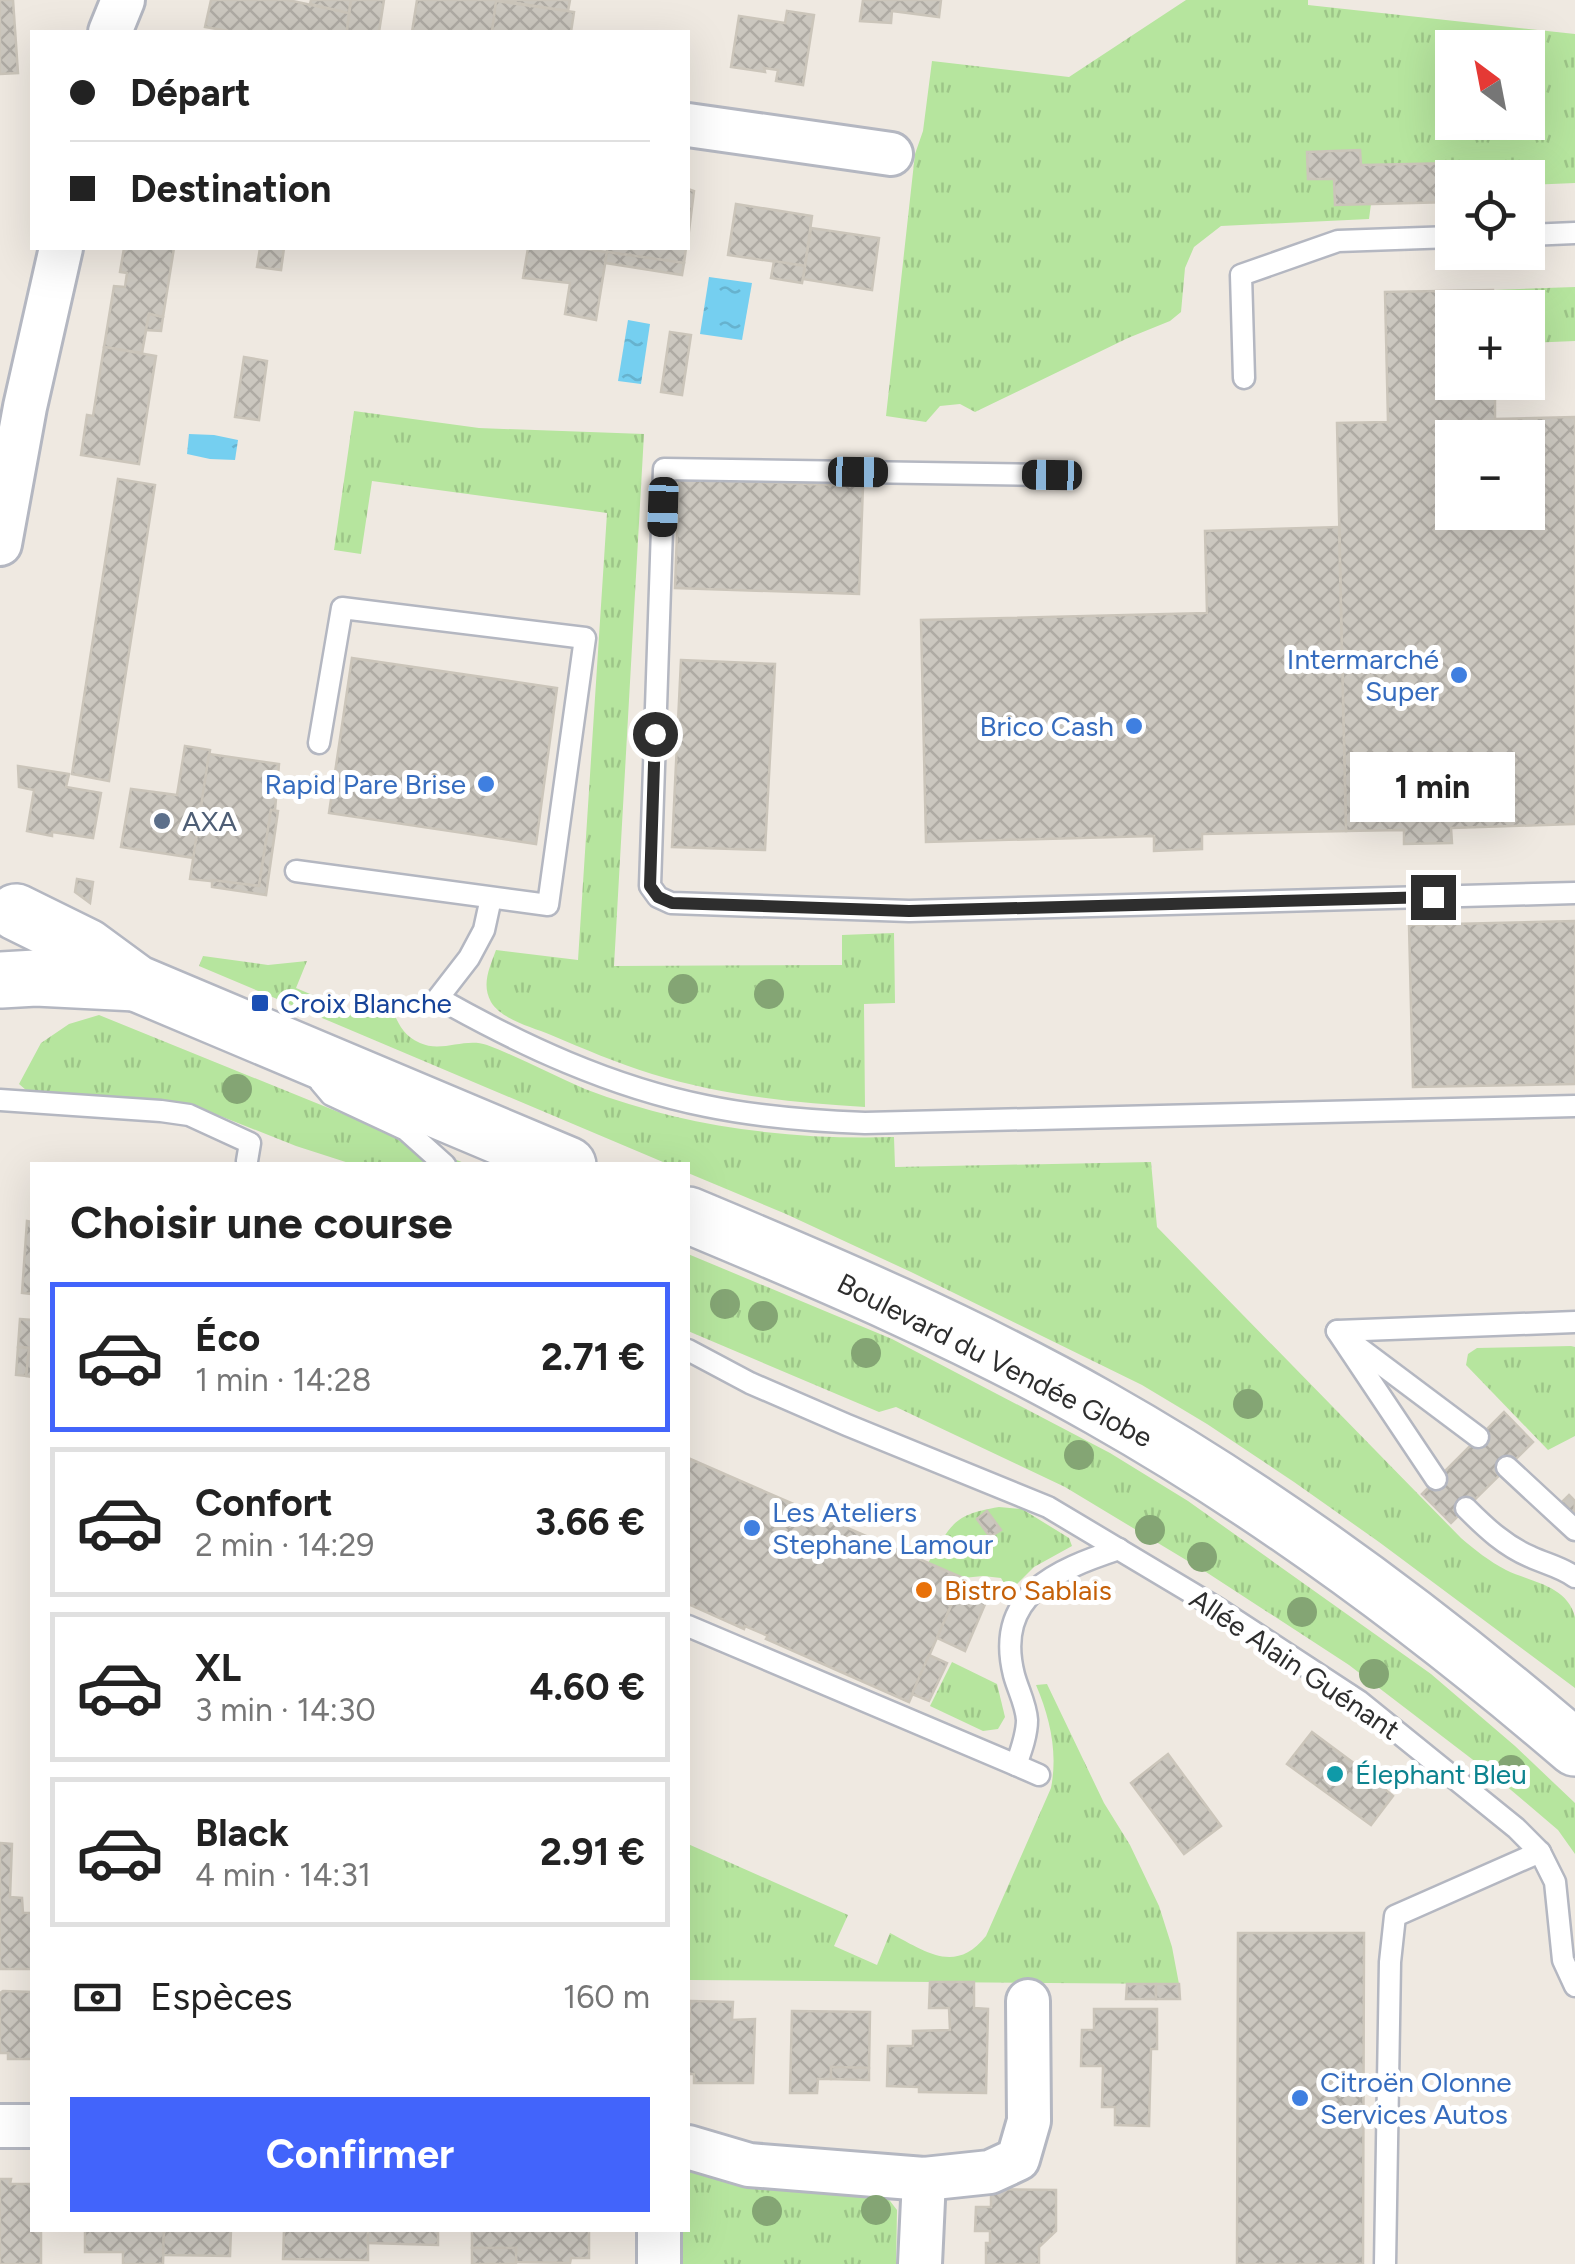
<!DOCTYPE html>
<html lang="fr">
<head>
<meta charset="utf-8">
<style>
  :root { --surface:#fff; --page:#f2f2f2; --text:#222; --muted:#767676; --line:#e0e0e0; --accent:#4264fb }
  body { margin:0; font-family:Figtree,sans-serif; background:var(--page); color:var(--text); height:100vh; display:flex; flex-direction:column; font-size:38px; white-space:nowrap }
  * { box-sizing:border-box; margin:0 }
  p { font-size:32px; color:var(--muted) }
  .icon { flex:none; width:55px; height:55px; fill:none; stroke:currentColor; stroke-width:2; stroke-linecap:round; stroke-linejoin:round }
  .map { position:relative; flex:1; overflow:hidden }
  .side { position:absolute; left:30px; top:1162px; width:660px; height:1070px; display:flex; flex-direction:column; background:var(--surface); border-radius:0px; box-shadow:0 10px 40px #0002 }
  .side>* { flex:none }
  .guide { position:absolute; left:30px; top:30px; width:660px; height:220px; border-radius:0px; box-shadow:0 10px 40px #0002; display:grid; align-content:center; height:220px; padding:0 40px; background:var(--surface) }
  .needle { width:65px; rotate:328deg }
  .buttons { position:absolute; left:1435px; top:30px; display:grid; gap:20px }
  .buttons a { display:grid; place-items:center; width:110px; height:110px; border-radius:0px; background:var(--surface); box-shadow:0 10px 40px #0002; font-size:50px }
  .end { position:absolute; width:45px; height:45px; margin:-22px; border:12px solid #2e2e2e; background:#fff; box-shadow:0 0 0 5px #fff }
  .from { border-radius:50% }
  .bubble { position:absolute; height:70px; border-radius:0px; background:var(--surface); box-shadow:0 10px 40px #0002; font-size:32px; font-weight:700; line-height:70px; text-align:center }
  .car { position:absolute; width:30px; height:60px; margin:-30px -15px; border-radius:12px; box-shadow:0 0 8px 2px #0007; background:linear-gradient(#222 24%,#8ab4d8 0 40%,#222 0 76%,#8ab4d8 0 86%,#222 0) }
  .guide b { display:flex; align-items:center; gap:35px; height:95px; font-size:38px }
  .guide b+b { border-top:2px solid var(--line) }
  .guide i { width:25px; height:25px; background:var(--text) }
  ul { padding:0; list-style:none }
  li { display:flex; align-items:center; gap:30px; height:150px; margin:0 20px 15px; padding:0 20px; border:5px solid var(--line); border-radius:0px }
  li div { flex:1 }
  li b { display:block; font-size:38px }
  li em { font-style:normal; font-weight:700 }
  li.active { border-color:var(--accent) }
  li>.icon { width:90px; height:90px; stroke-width:1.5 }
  h2 { padding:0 40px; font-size:45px; line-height:120px }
  .pay { display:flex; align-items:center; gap:25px; height:110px; padding:0 40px; font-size:38px }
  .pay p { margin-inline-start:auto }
  .cta { display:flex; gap:20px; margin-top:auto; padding:20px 40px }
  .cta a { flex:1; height:115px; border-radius:0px; background:var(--accent); color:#fff; font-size:40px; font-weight:700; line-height:115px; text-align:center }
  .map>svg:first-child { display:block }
  .grass { fill:url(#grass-tufts); fill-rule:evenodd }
  .water { fill:url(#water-ripples) }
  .building { fill:url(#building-cross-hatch); stroke:#cbc5ba; stroke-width:2.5; fill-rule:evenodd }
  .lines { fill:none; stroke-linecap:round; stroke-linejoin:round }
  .service-casing { stroke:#b4b7c1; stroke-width:25 }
  .minor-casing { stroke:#b4b7c1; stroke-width:48 }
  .secondary-casing { stroke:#b4b7c1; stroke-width:60 }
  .service { stroke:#fff; stroke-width:20 }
  .minor { stroke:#fff; stroke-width:42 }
  .secondary { stroke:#fff; stroke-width:55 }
  .tree { fill:#84a574 }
  .route { stroke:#2e2e2e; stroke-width:12 }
  .shop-dot { fill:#3f7fe0; stroke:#fff; stroke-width:4 }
  .service-dot { fill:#5c6f8a; stroke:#fff; stroke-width:4 }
  .transit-dot { fill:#1a4fb4; stroke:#fff; stroke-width:4 }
  .food-dot { fill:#e8710a; stroke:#fff; stroke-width:4 }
  .culture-dot { fill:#0f9aa8; stroke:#fff; stroke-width:4 }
  .labels { text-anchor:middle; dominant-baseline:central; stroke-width:10; stroke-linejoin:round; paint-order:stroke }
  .shop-label { font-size:28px; fill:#366cbe; stroke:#fff; text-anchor:end }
  .service-label { font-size:28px; fill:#4e5e75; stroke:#fff; text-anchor:start }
  .transit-label { font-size:28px; fill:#164399; stroke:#fff; text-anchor:start }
  .street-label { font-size:28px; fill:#2e2e2e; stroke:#fff }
  .food-label { font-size:28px; fill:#c56008; stroke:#fff; text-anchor:start }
  .culture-label { font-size:28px; fill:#0d838f; stroke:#fff; text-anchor:start }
</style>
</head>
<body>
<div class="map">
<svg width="1575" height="2264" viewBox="0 0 1575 2264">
  <defs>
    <pattern id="grass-tufts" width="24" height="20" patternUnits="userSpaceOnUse" patternTransform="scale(2.5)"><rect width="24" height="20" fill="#b6e59e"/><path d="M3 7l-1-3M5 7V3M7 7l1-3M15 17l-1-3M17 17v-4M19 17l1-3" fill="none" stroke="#9dc588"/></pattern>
    <pattern id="water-ripples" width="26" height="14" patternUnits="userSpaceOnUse" patternTransform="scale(2.5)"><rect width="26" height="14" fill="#75cff0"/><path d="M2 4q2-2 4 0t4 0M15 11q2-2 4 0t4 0" fill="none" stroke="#66b2ce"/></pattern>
    <pattern id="building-cross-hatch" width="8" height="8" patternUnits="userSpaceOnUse" patternTransform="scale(2.5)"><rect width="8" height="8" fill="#cbc7bf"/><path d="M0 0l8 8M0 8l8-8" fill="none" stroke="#afaba4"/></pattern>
  </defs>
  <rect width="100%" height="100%" fill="#efe9e1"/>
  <g class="grass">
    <path d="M1186,0H1308V5L1575,34V183L1528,185V178L1456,177L1361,165L1360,150L1307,153L1309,179H1334L1335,205L1371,204L1369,219L1221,226L1194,247L1185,268L1181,312L1170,321L1128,338L975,412L960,404L940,406L926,422L886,416L915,154L923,131L932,61L1069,77ZM1452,48H1528V122H1452Z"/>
    <polygon points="1575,287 1575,341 1528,343 1528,308 1493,307 1493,290"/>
    <path d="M354,411L479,428L644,434L614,966L842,965V935L894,933L895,1003L864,1004L865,1107C793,1103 721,1095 652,1074C617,1063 584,1049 551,1035C532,1027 502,1020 491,1002C481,984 490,967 496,950L578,960L607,513L372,481L361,554L334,550Z"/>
    <path d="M203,956L268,965L307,961L296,988L357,1014L367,992C372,994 377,995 382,998C398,1008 393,1031 420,1043C442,1053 465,1037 487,1045C521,1058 552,1075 585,1089C684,1127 789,1140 894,1137L895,1167L1151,1162L1157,1227L1461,1538C1475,1550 1489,1561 1506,1570C1530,1582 1567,1585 1575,1617C1575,1631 1575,1671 1575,1688L1379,1542L1294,1482L1207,1424L1142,1385L911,1272L786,1214L688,1173V1165H670L199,966Z"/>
    <polygon points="99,1015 469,1165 355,1165 296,1146 195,1106 33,1096 19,1084 41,1043 69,1024"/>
    <polygon points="688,1254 892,1339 1110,1453 1188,1501 1431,1674 1515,1746 1575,1803 1575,1854 1558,1830 1498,1779 1349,1665 1206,1572 1065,1487 896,1407 879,1412 688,1331"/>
    <polygon points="1571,1346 1575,1347 1575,1436 1548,1450 1466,1365 1468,1354 1477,1348"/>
    <path d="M999,1507L1022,1509L1069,1538L1072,1546L1034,1567L1009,1592L1001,1578L983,1576L963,1578L928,1563C952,1524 952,1515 999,1507Z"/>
    <polygon points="952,1662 997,1684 1005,1717 998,1729 983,1731 930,1706"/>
    <path d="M1047,1684L1104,1803L1130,1845L1159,1906L1172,1947L1179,1984L688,1980V1844L848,1915L834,1946L877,1965L890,1933C925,1951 955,1975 986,1936L1051,1788C1058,1752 1050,1718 1036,1685Z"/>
    <polygon points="688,2170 769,2185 880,2188 897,2210 896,2264 669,2264 669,2230 688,2230"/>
  </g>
  <g class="water">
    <polygon points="709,277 752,283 742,340 700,334"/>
    <polygon points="628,320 650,324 641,384 618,381"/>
    <polygon points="189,434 214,435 238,440 235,460 210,459 187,454"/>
  </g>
  <g class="building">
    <polygon points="0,0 13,0 18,73 0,74"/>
    <polygon points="211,0 288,0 349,13 347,32 234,32 205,27"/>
    <polygon points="311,0 351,0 349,13 310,4"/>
    <polygon points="351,0 384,0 379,32 347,31"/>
    <polygon points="417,0 497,0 492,32 412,32"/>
    <polygon points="497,0 570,0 568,11"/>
    <polygon points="863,0 941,0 939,17 892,11 891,23 860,21"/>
    <polygon points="496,1 574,12 571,32 492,32"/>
    <polygon points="787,11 814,15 803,85 776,81 778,70 764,68 765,72 731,67 739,16 785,23"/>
    <polygon points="1360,150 1361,165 1456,163 1456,178 1452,178 1452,202 1335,205 1334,179 1308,179 1307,152"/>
    <polygon points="688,189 694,191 688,239"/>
    <polygon points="736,204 812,216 805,266 728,255"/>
    <polygon points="811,228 879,238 872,290 803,279"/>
    <polygon points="124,248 174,248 163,317 149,314 142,353 104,347 114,286 125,287 127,273 120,272"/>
    <polygon points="260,248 284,248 281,270 257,267"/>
    <polygon points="528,248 577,248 607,252 596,320 565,314 570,283 523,278"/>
    <polygon points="607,248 686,248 684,263 607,252"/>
    <polygon points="607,252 684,263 682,275 605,263"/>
    <polygon points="774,261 805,266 802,283 771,278"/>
    <path d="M1493,290V308H1452V382H1495V419L1575,417V824L1451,828L1452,843L1404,844V830L1346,831L1337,423L1388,422L1385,292ZM1452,438H1528V512H1452Z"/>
    <polygon points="149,314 163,317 161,331 146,330"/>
    <polygon points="670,332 691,335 682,395 661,392"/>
    <polygon points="104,347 156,356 139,464 81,455 87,415 93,416"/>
    <polygon points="244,357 267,361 259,420 235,417"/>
    <polygon points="118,479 155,485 109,781 72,774"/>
    <polygon points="679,479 863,486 859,594 675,588"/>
    <polygon points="1339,527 1346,831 1202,834 1202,849 1154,851 1154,836 926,842 921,620 1207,613 1205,531"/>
    <polygon points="352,658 557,688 536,844 329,813"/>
    <polygon points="681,660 775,664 765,850 672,847"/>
    <polygon points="185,746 210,750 194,858 121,847 131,789 177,795"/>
    <polygon points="209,754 279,764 275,810 271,810 259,886 190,879"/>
    <polygon points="18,766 69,774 66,787 101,793 93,838 52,832 52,836 27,831 34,790 19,787"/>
    <polygon points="271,810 278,811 266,895 212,887 212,880 259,886"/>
    <polygon points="77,879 93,882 90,903 75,892"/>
    <polygon points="1575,921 1575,1084 1413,1087 1409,925"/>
    <polygon points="27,1221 32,1222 32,1294 22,1293"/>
    <polygon points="20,1319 32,1320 32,1377 26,1376 29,1348 18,1347"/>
    <polygon points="18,1347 29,1348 26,1376 16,1375"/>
    <polygon points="1504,1412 1533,1442 1451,1523 1422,1494"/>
    <polygon points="688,1458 798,1506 794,1516 816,1525 820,1516 963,1578 909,1702 766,1639 768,1636 745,1626 744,1629 688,1604"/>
    <polygon points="1569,1495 1575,1501 1574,1517 1560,1504"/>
    <polygon points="987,1511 1001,1530 990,1537 977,1519"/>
    <polygon points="961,1583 989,1595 965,1651 937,1638"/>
    <polygon points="929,1655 947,1663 929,1701 912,1694"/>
    <polygon points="1312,1732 1382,1784 1381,1786 1393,1796 1371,1825 1287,1764"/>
    <polygon points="1168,1754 1221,1826 1184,1854 1131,1783"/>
    <polygon points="0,1843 12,1844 10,1897 22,1898 23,1913 32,1913 32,1969 0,1969"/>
    <polygon points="1238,1933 1364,1933 1363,2264 1237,2264"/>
    <polygon points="930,1982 974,1982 974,2008 988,2009 986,2093 919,2092 919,2087 887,2086 888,2046 913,2046 913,2031 950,2030 949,2008 929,2008"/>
    <polygon points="1127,1984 1156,1984 1156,1999 1126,1999"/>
    <polygon points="1156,1984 1179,1984 1180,1999 1156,1999"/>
    <polygon points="3,1991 32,1992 32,2059 8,2059 8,2053 0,2053 0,1993"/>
    <polygon points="690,2001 733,2002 732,2020 755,2019 753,2083 694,2083 694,2074 688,2074 688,2019 690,2019"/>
    <polygon points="1094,2009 1157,2009 1157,2049 1151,2049 1149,2126 1115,2125 1115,2107 1102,2107 1103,2066 1081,2066 1082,2030 1094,2030"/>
    <polygon points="792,2011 870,2012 869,2068 831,2067 831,2079 818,2079 817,2093 790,2093"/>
    <polygon points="831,2067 869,2068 869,2080 831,2079"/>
    <polygon points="0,2179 11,2179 10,2184 32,2184 32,2230 41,2230 41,2264 0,2264"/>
    <polygon points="991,2189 1056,2190 1056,2231 1039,2247 1039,2264 986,2264 986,2243 990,2243 990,2231 975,2231 976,2207 991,2207"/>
    <polygon points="85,2230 164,2230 163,2264 123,2264 123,2252 85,2252"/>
    <polygon points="164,2230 231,2230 230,2256 163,2255"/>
    <polygon points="284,2230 368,2230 368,2260 283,2259"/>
    <polygon points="368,2230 438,2230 438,2245 368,2243"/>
    <polygon points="472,2230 589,2230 589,2258 571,2258 570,2263 516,2262 516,2248 472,2248"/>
    <rect x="472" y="2248" width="44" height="16"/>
  </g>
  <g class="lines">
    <defs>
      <g id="service">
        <polyline points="1528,235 1575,233"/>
        <polyline points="1244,378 1241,275 1338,241 1452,237"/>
        <polyline points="1052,475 664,469 650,886 658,897 671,903 909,911 1575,893"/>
        <polyline points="296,871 548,905 585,638 342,608 319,743"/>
        <path d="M491,898L484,930L469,958L438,998C521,1045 611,1087 706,1106C759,1117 811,1121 865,1123L1575,1106"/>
        <polyline points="320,1082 331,1095 406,1130 445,1165"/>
        <polyline points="0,1100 161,1111 189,1115 250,1143 247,1161"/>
        <polyline points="1337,1331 1575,1322"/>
        <polyline points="1337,1331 1436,1479"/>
        <polyline points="1350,1341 1478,1437"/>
        <polyline points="688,1350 750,1383 847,1425 1048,1507 1217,1608 1359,1701 1516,1828 1540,1852 1555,1882 1563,1960 1575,1986"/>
        <polyline points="1507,1467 1575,1530"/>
        <path d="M1466,1508C1486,1528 1505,1546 1531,1557C1546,1564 1561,1567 1575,1577"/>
        <path d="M688,1626L1016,1765C1021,1751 1027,1735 1027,1720C1026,1704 1018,1690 1014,1675C994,1595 1056,1570 1119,1549"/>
        <polyline points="1016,1765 1039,1775"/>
        <polyline points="1385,2264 1390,1962 1395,1916 1540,1852"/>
      </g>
      <g id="minor">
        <polyline points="110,32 123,0"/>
        <polyline points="688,125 891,154"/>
        <polyline points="0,544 25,407 61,248"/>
        <polyline points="0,2126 32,2126"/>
        <polyline points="688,2147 749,2165 924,2179 990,2172 1018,2159 1029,2121 1028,2001"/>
        <polyline points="659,2264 659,2230"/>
        <polyline points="920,2264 924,2179"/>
      </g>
      <g id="secondary">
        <polyline points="16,912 87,947 136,983 568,1165"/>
        <polyline points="1,980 36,978 136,983"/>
        <path d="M688,1215C827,1273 968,1333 1100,1408C1270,1504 1427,1621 1575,1748"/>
      </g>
    </defs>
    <use href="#service" class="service-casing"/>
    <use href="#minor" class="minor-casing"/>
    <use href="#secondary" class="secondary-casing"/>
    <use href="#service" class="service"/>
    <use href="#minor" class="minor"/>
    <use href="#secondary" class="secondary"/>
  </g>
  <g class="tree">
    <circle cx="683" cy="989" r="15"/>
    <circle cx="769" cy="994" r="15"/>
    <circle cx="237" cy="1089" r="15"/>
    <circle cx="725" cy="1304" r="15"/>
    <circle cx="763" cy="1316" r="15"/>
    <circle cx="866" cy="1353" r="15"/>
    <circle cx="1248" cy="1404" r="15"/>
    <circle cx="1079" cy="1455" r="15"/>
    <circle cx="1150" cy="1530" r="15"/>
    <circle cx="1202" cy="1557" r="15"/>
    <circle cx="1302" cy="1612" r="15"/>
    <circle cx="1374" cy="1674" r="15"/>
    <circle cx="1511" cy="1770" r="15"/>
    <circle cx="876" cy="2210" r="15"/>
    <circle cx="767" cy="2211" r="15"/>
  </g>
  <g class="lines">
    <polyline class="route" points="655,734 650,886 658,897 672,903 909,911 1433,897"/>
  </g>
  <g class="shop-dot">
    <circle cx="1459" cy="675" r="10"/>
    <circle cx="1134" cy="726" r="10"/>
    <circle cx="486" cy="784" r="10"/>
    <circle cx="752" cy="1528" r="10"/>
    <circle cx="1300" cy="2098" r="10"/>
  </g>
  <circle class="service-dot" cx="162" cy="821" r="10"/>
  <rect class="transit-dot" x="250" y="993" width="20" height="20" rx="5"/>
  <circle class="food-dot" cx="924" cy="1590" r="10"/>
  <circle class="culture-dot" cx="1335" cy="1774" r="10"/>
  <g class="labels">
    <g class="shop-label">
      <text x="1439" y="659">Intermarché<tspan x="1439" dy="32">Super</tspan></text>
      <text x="1114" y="726">Brico Cash</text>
      <text x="466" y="784">Rapid Pare Brise</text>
      <text x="772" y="1512" text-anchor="start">Les Ateliers<tspan x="772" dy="32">Stephane Lamour</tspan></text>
      <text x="1320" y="2082" text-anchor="start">Citroën Olonne<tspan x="1320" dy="32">Services Autos</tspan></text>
    </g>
    <g class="service-label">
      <text x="182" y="821">AXA</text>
    </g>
    <g class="transit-label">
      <text x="280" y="1003">Croix Blanche</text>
    </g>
    <g class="street-label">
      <text transform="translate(995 1360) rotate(27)">Boulevard du Vendée Globe</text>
      <text transform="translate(1295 1664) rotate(34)">Allée Alain Guénant</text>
    </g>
    <g class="food-label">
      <text x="944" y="1590">Bistro Sablais</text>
    </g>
    <g class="culture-label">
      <text x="1355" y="1774">Élephant Bleu</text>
    </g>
  </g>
</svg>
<div class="buttons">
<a><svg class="needle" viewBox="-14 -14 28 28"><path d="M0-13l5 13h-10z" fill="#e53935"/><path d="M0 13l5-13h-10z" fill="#767676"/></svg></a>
<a><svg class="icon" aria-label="locate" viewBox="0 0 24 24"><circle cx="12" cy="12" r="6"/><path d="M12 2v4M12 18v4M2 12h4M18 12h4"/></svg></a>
<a>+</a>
<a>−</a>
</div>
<i class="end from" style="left:655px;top:734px"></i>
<i class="end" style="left:1433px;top:897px"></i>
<div class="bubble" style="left:1350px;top:752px;width:165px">1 min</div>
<i class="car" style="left:858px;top:472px;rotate:91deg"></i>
<i class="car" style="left:1052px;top:475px;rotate:271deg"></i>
<i class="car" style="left:663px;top:507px;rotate:182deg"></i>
<div class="guide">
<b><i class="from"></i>Départ</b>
<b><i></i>Destination</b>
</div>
<section class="side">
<h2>Choisir une course</h2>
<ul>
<li class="active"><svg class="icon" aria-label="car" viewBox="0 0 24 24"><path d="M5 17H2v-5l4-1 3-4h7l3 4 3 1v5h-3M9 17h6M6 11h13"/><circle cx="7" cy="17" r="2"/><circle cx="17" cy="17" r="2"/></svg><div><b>Éco</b><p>1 min · 14:28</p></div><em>2.71 €</em></li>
<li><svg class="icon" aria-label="car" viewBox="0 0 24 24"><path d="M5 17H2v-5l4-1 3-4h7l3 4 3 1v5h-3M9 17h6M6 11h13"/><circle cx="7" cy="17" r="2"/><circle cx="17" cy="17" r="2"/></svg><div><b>Confort</b><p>2 min · 14:29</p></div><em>3.66 €</em></li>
<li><svg class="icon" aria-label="car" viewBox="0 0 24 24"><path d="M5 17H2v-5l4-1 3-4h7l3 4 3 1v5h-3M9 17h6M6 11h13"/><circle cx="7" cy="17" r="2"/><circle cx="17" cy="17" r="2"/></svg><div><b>XL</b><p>3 min · 14:30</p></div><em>4.60 €</em></li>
<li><svg class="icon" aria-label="car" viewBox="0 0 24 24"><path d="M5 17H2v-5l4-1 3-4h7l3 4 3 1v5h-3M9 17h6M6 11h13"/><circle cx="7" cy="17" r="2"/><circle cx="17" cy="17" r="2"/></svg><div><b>Black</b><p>4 min · 14:31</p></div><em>2.91 €</em></li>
</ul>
<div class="pay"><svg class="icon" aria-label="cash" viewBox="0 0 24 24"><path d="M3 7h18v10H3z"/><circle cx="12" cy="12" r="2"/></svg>Espèces<p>160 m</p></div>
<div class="cta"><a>Confirmer</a></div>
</section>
</div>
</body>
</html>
